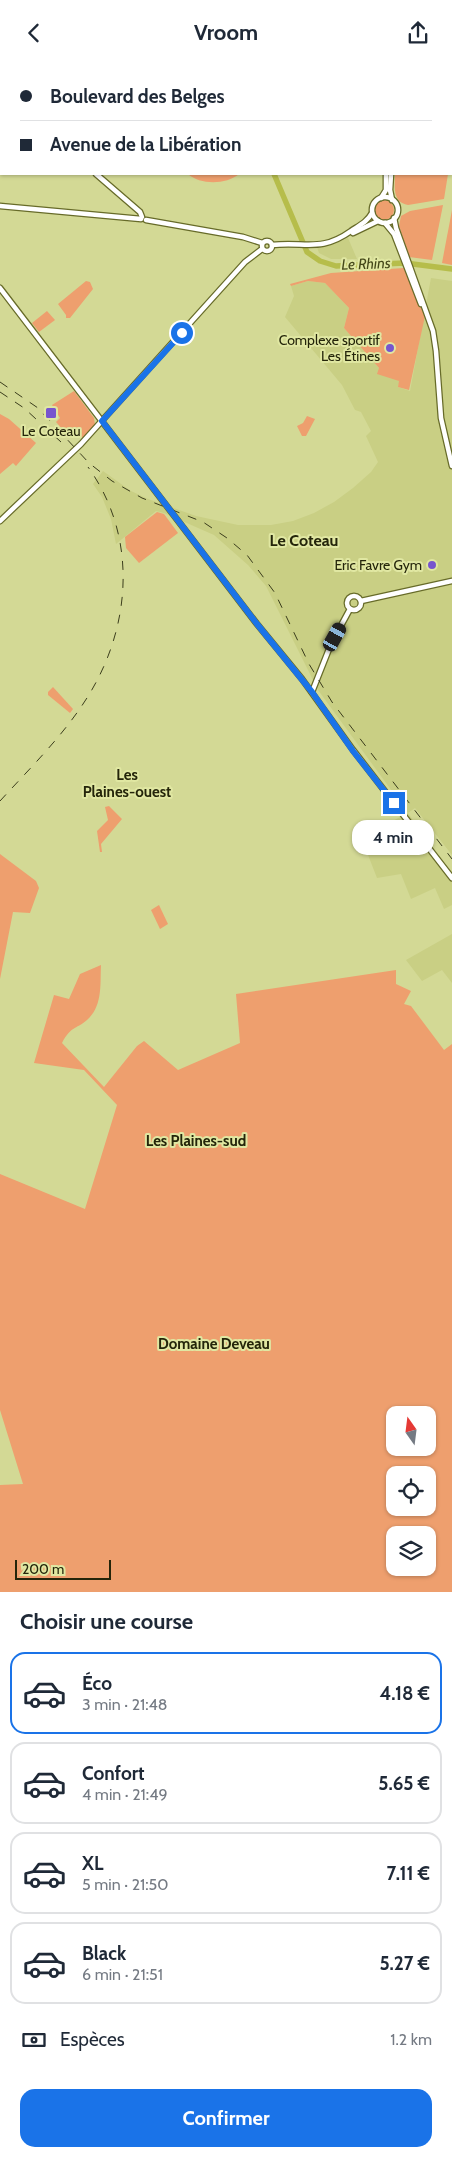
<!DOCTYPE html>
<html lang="fr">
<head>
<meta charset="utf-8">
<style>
  :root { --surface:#fff; --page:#f6f6f7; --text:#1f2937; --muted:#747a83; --line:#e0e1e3; --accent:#1a73e8 }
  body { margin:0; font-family:Cabin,sans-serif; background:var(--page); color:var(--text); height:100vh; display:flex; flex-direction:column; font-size:19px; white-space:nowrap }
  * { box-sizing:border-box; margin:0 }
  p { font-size:16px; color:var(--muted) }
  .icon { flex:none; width:28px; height:28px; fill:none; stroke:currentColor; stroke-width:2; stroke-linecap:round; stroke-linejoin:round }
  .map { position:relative; height:1527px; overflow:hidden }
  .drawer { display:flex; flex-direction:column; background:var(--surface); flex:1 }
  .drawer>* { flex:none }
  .banner { position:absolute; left:0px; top:0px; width:452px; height:110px; box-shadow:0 1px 4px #0004; display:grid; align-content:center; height:110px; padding:0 20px; background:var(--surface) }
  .needle { width:32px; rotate:346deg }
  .fabs { position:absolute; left:386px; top:1341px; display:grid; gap:10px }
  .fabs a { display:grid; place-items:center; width:50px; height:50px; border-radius:10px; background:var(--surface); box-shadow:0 1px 4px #0004; font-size:25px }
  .scale { position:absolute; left:15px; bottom:12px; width:96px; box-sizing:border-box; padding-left:5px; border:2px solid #24250a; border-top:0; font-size:14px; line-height:18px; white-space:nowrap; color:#24250a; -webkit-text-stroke:4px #e0e7a2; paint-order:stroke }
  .end { position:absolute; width:22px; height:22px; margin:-11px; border:6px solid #1a73e8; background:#fff; box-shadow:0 0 0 2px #fff }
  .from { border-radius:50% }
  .bubble { position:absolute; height:35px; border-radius:15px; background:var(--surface); box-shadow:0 1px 4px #0004; font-size:16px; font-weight:700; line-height:35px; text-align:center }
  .car { position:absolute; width:15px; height:30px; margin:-15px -8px; border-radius:6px; box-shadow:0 0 4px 1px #0007; background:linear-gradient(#222 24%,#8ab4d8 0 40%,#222 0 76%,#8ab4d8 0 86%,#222 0) }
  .banner b { display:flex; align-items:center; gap:18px; height:48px; font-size:19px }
  .banner b+b { border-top:1px solid var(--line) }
  .banner i { width:12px; height:12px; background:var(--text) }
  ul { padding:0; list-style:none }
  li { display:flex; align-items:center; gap:15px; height:82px; margin:0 10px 8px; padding:0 10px; border:2px solid var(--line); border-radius:15px }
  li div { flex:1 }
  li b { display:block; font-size:19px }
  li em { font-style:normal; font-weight:700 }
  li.active { border-color:var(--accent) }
  li>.icon { width:45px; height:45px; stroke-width:1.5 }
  h2 { padding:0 20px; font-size:22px; line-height:60px }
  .pay { display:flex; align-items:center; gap:12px; height:55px; padding:0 20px; font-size:19px }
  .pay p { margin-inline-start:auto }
  .action { display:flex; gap:10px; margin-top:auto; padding:10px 20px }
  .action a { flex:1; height:58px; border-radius:15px; background:var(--accent); color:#fff; font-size:20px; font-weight:700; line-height:58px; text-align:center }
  header { display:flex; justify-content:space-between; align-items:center; height:65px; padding:0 20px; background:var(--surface); font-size:22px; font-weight:700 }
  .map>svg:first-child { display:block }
  .built { fill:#c9cf84 }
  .green { fill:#ee9f6e; fill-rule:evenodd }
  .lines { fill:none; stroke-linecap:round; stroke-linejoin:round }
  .river { stroke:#b6bd4b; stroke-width:5.5 }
  .secondary-casing { stroke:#676b29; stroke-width:7 }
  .secondary { stroke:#fff; stroke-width:4.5 }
  .rail { stroke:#3b3d1c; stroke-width:1; stroke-dasharray:9 9; stroke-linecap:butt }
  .route { stroke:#1a73e8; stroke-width:6 }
  .poi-dot { fill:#7755ce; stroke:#e0e7a2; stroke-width:2 }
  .labels { text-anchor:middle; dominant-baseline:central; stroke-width:4; stroke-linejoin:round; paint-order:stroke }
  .poi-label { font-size:14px; fill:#24250a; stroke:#e0e7a2; text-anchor:end }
  .water-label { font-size:15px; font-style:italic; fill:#444719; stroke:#e0e7a2 }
  .neighbourhood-label { font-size:15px; font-weight:bold; fill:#24250a; stroke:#e0e7a2 }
  .quarter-label { font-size:16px; font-weight:bold; fill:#24250a; stroke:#e0e7a2 }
</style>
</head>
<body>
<header><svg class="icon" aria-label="back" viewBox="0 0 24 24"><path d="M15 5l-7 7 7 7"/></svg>Vroom<svg class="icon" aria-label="share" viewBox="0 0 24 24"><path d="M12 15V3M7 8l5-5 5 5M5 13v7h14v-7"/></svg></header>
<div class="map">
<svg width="452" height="1527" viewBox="0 0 452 1527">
  <rect width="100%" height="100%" fill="#d3d995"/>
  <g class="built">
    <polygon points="197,0 402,0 197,1"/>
    <polygon points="348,173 357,194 331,194 319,188 317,182 331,180"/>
    <polygon points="431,213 452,216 452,790 415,743 408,748 452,811 452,840 444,844 435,823 411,834 401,809 377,813 361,772 408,748 318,625 266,521 248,500 214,470 164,448 156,446 116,479 111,454 102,432 93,419 103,406 131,426 148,434 196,451 238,460 271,460 293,456 314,448 334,437 353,423 371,407 385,387 378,397 366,371 371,366 361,347 355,345 342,320 285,252 294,231 291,221 308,216 325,218 349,243 344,263 379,303 400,316 398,322 410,326"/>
    <polygon points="452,869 452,918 442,905 422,916 406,895"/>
  </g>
  <g class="green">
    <path d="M188,109H239C226,120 200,120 188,109Z"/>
    <path d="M395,109H448L444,134L408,140C392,137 395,122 395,109Z"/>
    <circle cx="384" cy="145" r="10"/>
    <polygon points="443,140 432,195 409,192 399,161 401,151 410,146"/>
    <polygon points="452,145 452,200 442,198"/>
    <polygon points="404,203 425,251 409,325 398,322 399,316 377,309 379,303 344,263 349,243 325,218 308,216 291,221 290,219 331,208"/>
    <polygon points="86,216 90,217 93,224 70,253 66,253 66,250 58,239"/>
    <polygon points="47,246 55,255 39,267 32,258"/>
    <polygon points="74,326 94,353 95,360 83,373 77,367 70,373 56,357 60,353 52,340"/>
    <polygon points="0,349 9,354 36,378 16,401 13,398 0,409"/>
    <polygon points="307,351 315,354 306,371 302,371 297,361 303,358"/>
    <polygon points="157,447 164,449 178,468 139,498 126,483 125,472"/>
    <polygon points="53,622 73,644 70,648 48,630 48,627"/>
    <polygon points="109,741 122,754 101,779 102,787 100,787 97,766 108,755 105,742"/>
    <polygon points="0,789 36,816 39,823 30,848 13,847 0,914"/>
    <polygon points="159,840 168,859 160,864 151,845"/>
    <path d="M101,900C100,919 103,941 87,955C75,965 71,961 62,978L104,1022L137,981L144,976L178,1005L240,978L236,929L396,905V919L411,926L404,939L411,941L444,985L452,979V1527H0V1420L23,1419L0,1345V1109L85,1144L117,1040L84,1005L34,998L54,930L69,934L80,909ZM395,1350H428V1382H395ZM395,1410H428V1442H395ZM395,1470H428V1502H395Z"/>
  </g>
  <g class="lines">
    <g class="river">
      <polyline points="102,0 104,1"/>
      <polyline points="274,109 307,187 320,196 336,201 405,198 452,204"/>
    </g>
    <defs>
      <g id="secondary">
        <polyline points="407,1 408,0"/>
        <polyline points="414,1 414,0"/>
        <polyline points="0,24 1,26"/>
        <polyline points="96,109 140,147 142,152"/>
        <polyline points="391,109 390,125 392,135"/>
        <circle cx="385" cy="145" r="13"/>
        <polyline points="381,133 386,125 386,109"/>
        <polyline points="0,141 141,154"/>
        <polyline points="394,153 396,163 433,266 436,286 441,353 452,401"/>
        <polyline points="146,155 243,172 262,178"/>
        <polyline points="385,158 394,169 421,239"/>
        <polyline points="353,168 378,156"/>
        <circle cx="267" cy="181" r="5"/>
        <path d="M272,180C305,176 320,188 351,166C360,160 367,157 372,148"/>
        <polyline points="0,223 257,559 302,614 353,685 452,813"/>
        <polyline points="0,456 81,379 245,197 262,184"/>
        <circle cx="354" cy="538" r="7"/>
        <polyline points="361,536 452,516"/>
        <polyline points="312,627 331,579 350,544"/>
      </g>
    </defs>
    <use href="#secondary" class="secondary-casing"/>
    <use href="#secondary" class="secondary"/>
    <g class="rail">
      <polyline points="0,317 38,343 89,398 112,416 142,433 203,457 227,473 247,490 275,528 309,599 332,637 452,794"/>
      <polyline points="0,327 24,343 61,377"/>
      <path d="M0,736C31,702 66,668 90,628C132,558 137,470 88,402"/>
    </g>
  </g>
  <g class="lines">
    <polyline class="route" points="182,268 102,356 257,559 312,627 353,686 394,738"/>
  </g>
  <g class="poi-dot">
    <circle cx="390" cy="283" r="5"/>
    <rect x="45" y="342" width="12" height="12" rx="2.5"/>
    <circle cx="432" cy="500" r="5"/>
  </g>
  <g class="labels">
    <g class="poi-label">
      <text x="380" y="275">Complexe sportif<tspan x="380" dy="16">Les Étines</tspan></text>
      <text x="51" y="366" text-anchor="middle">Le Coteau</text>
      <text x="422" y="500">Eric Favre Gym</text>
    </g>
    <g class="water-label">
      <text transform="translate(366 199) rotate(-2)">Le Rhins</text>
    </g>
    <g class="neighbourhood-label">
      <text x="127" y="710">Les<tspan x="127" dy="17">Plaines-ouest</tspan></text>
      <text x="196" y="1076">Les Plaines-sud</text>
      <text x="214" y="1279">Domaine Deveau</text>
    </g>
    <g class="quarter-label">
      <text x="304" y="475">Le Coteau</text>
    </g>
  </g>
</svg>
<div class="fabs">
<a><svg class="needle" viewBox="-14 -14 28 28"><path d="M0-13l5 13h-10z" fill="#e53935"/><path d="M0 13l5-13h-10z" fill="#747a83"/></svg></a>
<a><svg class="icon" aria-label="locate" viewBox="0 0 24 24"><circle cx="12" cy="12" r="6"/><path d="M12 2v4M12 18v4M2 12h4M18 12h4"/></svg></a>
<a><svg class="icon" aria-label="layers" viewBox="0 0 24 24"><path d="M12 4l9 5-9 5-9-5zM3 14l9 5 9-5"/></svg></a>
</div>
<div class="scale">200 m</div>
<i class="end from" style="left:182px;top:268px"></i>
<i class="end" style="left:394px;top:738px"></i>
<div class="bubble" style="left:352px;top:755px;width:82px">4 min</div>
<i class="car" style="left:335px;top:572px;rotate:29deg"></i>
<div class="banner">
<b><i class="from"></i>Boulevard des Belges</b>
<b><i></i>Avenue de la Libération</b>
</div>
</div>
<section class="drawer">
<h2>Choisir une course</h2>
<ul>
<li class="active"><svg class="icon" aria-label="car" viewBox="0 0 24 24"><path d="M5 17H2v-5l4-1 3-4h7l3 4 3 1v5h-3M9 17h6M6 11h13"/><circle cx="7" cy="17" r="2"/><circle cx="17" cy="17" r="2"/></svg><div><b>Éco</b><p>3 min · 21:48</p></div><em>4.18 €</em></li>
<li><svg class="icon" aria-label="car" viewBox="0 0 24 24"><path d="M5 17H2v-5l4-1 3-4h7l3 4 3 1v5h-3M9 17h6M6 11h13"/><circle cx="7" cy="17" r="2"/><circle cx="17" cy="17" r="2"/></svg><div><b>Confort</b><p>4 min · 21:49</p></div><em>5.65 €</em></li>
<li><svg class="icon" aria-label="car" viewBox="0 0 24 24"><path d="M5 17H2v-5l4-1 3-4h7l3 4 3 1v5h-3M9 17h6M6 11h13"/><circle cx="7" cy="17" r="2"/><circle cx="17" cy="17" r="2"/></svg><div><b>XL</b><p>5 min · 21:50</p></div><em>7.11 €</em></li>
<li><svg class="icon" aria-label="car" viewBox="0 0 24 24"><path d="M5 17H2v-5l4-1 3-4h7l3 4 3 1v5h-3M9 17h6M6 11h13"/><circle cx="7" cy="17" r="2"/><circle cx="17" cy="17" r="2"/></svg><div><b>Black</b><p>6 min · 21:51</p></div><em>5.27 €</em></li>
</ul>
<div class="pay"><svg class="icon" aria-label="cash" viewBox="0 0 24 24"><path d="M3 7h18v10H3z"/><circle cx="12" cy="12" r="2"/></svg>Espèces<p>1.2 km</p></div>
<div class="action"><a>Confirmer</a></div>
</section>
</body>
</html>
